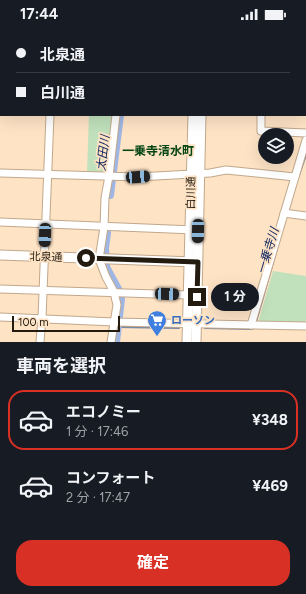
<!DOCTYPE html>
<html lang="ja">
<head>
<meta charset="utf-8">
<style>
  :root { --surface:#171b24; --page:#20242c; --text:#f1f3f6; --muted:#9ea1a6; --line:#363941; --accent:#d93025 }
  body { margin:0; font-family:Figtree,"Noto Sans JP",sans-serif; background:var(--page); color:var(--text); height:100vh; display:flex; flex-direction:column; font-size:15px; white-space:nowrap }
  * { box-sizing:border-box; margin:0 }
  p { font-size:13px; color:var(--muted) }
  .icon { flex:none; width:22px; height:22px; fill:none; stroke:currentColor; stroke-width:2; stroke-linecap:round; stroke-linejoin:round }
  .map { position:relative; height:314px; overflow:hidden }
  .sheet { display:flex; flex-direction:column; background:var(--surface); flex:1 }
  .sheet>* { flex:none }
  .guide { position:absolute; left:0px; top:0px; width:306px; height:88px; box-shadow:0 4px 16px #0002; display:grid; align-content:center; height:88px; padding:0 16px; background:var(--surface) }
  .fabs { position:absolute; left:258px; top:100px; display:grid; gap:8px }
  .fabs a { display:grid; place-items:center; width:36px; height:36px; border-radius:50%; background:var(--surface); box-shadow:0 4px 16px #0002; font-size:20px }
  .scale { position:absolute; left:12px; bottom:10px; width:108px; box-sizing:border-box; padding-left:4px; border:2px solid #241b10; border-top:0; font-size:11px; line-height:14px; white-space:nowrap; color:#241b10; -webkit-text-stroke:3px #fee3c5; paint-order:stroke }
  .end { position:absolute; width:18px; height:18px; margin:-9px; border:5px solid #241b10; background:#fff; box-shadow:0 0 0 2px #fff }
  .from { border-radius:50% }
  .bubble { position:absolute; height:28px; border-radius:14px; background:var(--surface); box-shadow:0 4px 16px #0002; font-size:13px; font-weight:700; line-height:28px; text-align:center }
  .car { position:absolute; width:12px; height:24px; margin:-12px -6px; border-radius:5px; box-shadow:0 0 3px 1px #0007; background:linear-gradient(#222 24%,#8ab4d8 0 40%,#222 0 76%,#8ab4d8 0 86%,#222 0) }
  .guide b { display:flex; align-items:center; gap:14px; height:38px; font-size:15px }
  .guide b+b { border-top:1px solid var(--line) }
  .guide i { width:10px; height:10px; background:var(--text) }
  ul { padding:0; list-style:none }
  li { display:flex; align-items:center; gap:12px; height:60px; margin:0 8px 6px; padding:0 8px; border:2px solid transparent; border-radius:16px }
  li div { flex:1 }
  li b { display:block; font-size:15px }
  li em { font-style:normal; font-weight:700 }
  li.on { border-color:var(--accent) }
  li>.icon { width:36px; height:36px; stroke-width:1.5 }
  h2 { padding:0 16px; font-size:18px; line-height:48px }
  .primary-button { display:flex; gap:8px; margin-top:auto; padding:8px 16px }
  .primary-button a { flex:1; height:46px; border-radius:16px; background:var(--accent); color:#fff; font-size:16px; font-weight:700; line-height:46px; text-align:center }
  .status { display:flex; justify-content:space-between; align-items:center; height:28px; padding:0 20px; background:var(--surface); direction:ltr }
  .status svg { height:11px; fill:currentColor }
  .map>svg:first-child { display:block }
  .green { fill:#c0e1bb }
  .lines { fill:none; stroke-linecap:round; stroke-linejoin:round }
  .stream { stroke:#7a88a4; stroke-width:2 }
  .canal { stroke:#9fb6e4; stroke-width:8 }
  .minor-casing { stroke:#c1a88b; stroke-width:9 }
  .tertiary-casing { stroke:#c1a88b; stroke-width:11 }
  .minor { stroke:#fff; stroke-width:7 }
  .tertiary { stroke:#fff; stroke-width:9 }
  .route { stroke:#241b10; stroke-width:5 }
  .labels { text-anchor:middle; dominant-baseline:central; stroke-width:3.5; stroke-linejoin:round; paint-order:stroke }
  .street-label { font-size:11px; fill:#241b10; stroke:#fee3c5 }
  .shop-label { font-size:11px; font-weight:bold; fill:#366cbe; stroke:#fee3c5; text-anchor:start }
  .neighbourhood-label { font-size:12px; font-weight:bold; fill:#054614; stroke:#fee3c5 }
  .water-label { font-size:12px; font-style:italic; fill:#152b62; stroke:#fee3c5 }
</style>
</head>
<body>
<div class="status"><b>17:44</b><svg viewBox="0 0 49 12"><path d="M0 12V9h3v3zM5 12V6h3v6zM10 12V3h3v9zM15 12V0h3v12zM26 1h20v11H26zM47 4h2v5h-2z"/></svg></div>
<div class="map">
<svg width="306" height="314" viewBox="0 0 306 314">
  <rect width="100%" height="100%" fill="#fee3c5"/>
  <g class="green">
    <polygon points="89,87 114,87 107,146 87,145"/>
    <polygon points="273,243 306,248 306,295 258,295"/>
  </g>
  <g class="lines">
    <g class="stream">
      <polyline points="298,150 306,127"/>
      <polyline points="256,294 280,210"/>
      <polyline points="118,299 179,300"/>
      <polyline points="205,300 252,301 255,299"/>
    </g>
    <g class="canal">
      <polyline points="134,1 134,0"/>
      <polyline points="110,167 120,87"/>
      <polyline points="107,205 105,220 106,239 118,261 121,271 116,314"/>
    </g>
    <defs>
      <g id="minor">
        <polyline points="53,1 53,0"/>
        <polyline points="129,1 129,0"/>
        <polyline points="0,60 1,60"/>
        <polyline points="261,87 261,103 306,105"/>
        <polyline points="0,145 138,149 210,145 226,142 295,149"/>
        <polyline points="284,185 306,188"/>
        <polyline points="0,194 194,202"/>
        <polyline points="0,261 188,267"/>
        <polyline points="0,289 114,294 306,298"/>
        <polyline points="251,297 306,112"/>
        <polyline points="40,314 42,290 50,87"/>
        <polyline points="111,314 117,277 114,264 106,249 99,231 104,199 105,170 109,148 116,87"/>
      </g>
      <g id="tertiary">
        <polyline points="195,1 195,0"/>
        <polyline points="203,1 203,0"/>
        <polyline points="0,227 194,234"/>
        <polyline points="187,314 193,87"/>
        <polyline points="196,314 201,87"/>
      </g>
    </defs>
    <use href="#minor" class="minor-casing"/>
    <use href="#tertiary" class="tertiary-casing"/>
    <use href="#minor" class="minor"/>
    <use href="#tertiary" class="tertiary"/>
  </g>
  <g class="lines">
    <polyline class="route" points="86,230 198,234 197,269"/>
  </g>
  <defs>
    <symbol id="supermarket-pin" viewBox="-11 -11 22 30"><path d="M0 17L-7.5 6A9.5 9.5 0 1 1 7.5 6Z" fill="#3f7fe0" stroke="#fee3c5"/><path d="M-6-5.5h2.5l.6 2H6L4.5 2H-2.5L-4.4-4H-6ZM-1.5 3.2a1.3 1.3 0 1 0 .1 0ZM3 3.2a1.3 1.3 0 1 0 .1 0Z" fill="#fff"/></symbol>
  </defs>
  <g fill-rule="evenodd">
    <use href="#supermarket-pin" x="146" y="281" width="22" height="30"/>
  </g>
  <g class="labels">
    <g class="street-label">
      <text transform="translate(191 165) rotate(-89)">白川通</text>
      <text transform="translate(46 229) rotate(2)">北泉通</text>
    </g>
    <g class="shop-label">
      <text x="171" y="292">ローソン</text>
    </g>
    <g class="neighbourhood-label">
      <text x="158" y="123">一乗寺清水町</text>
    </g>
    <g class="water-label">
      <text transform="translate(103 125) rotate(-83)">太田川</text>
      <text transform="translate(268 223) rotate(-73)">一乗寺川</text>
    </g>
  </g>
</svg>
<div class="fabs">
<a><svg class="icon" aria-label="layers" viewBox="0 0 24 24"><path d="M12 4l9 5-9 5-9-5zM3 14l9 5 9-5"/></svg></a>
</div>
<div class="scale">100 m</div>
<i class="end from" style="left:86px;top:230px"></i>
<i class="end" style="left:197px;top:269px"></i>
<div class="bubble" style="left:211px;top:255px;width:48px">1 分</div>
<i class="car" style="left:138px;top:149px;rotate:86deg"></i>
<i class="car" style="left:198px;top:203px;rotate:181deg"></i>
<i class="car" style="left:45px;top:207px;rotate:182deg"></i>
<i class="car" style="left:167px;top:266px;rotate:92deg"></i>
<div class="guide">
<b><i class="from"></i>北泉通</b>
<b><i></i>白川通</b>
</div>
</div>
<section class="sheet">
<h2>車両を選択</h2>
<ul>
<li class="on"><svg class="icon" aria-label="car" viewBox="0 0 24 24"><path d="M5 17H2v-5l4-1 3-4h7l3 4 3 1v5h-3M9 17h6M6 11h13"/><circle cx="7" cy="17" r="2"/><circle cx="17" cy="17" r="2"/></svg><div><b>エコノミー</b><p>1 分 · 17:46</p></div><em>¥348</em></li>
<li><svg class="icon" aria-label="car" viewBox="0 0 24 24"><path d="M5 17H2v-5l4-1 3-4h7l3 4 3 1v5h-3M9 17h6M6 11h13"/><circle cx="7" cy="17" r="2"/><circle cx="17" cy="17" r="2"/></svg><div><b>コンフォート</b><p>2 分 · 17:47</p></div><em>¥469</em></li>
</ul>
<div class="primary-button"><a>確定</a></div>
</section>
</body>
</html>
